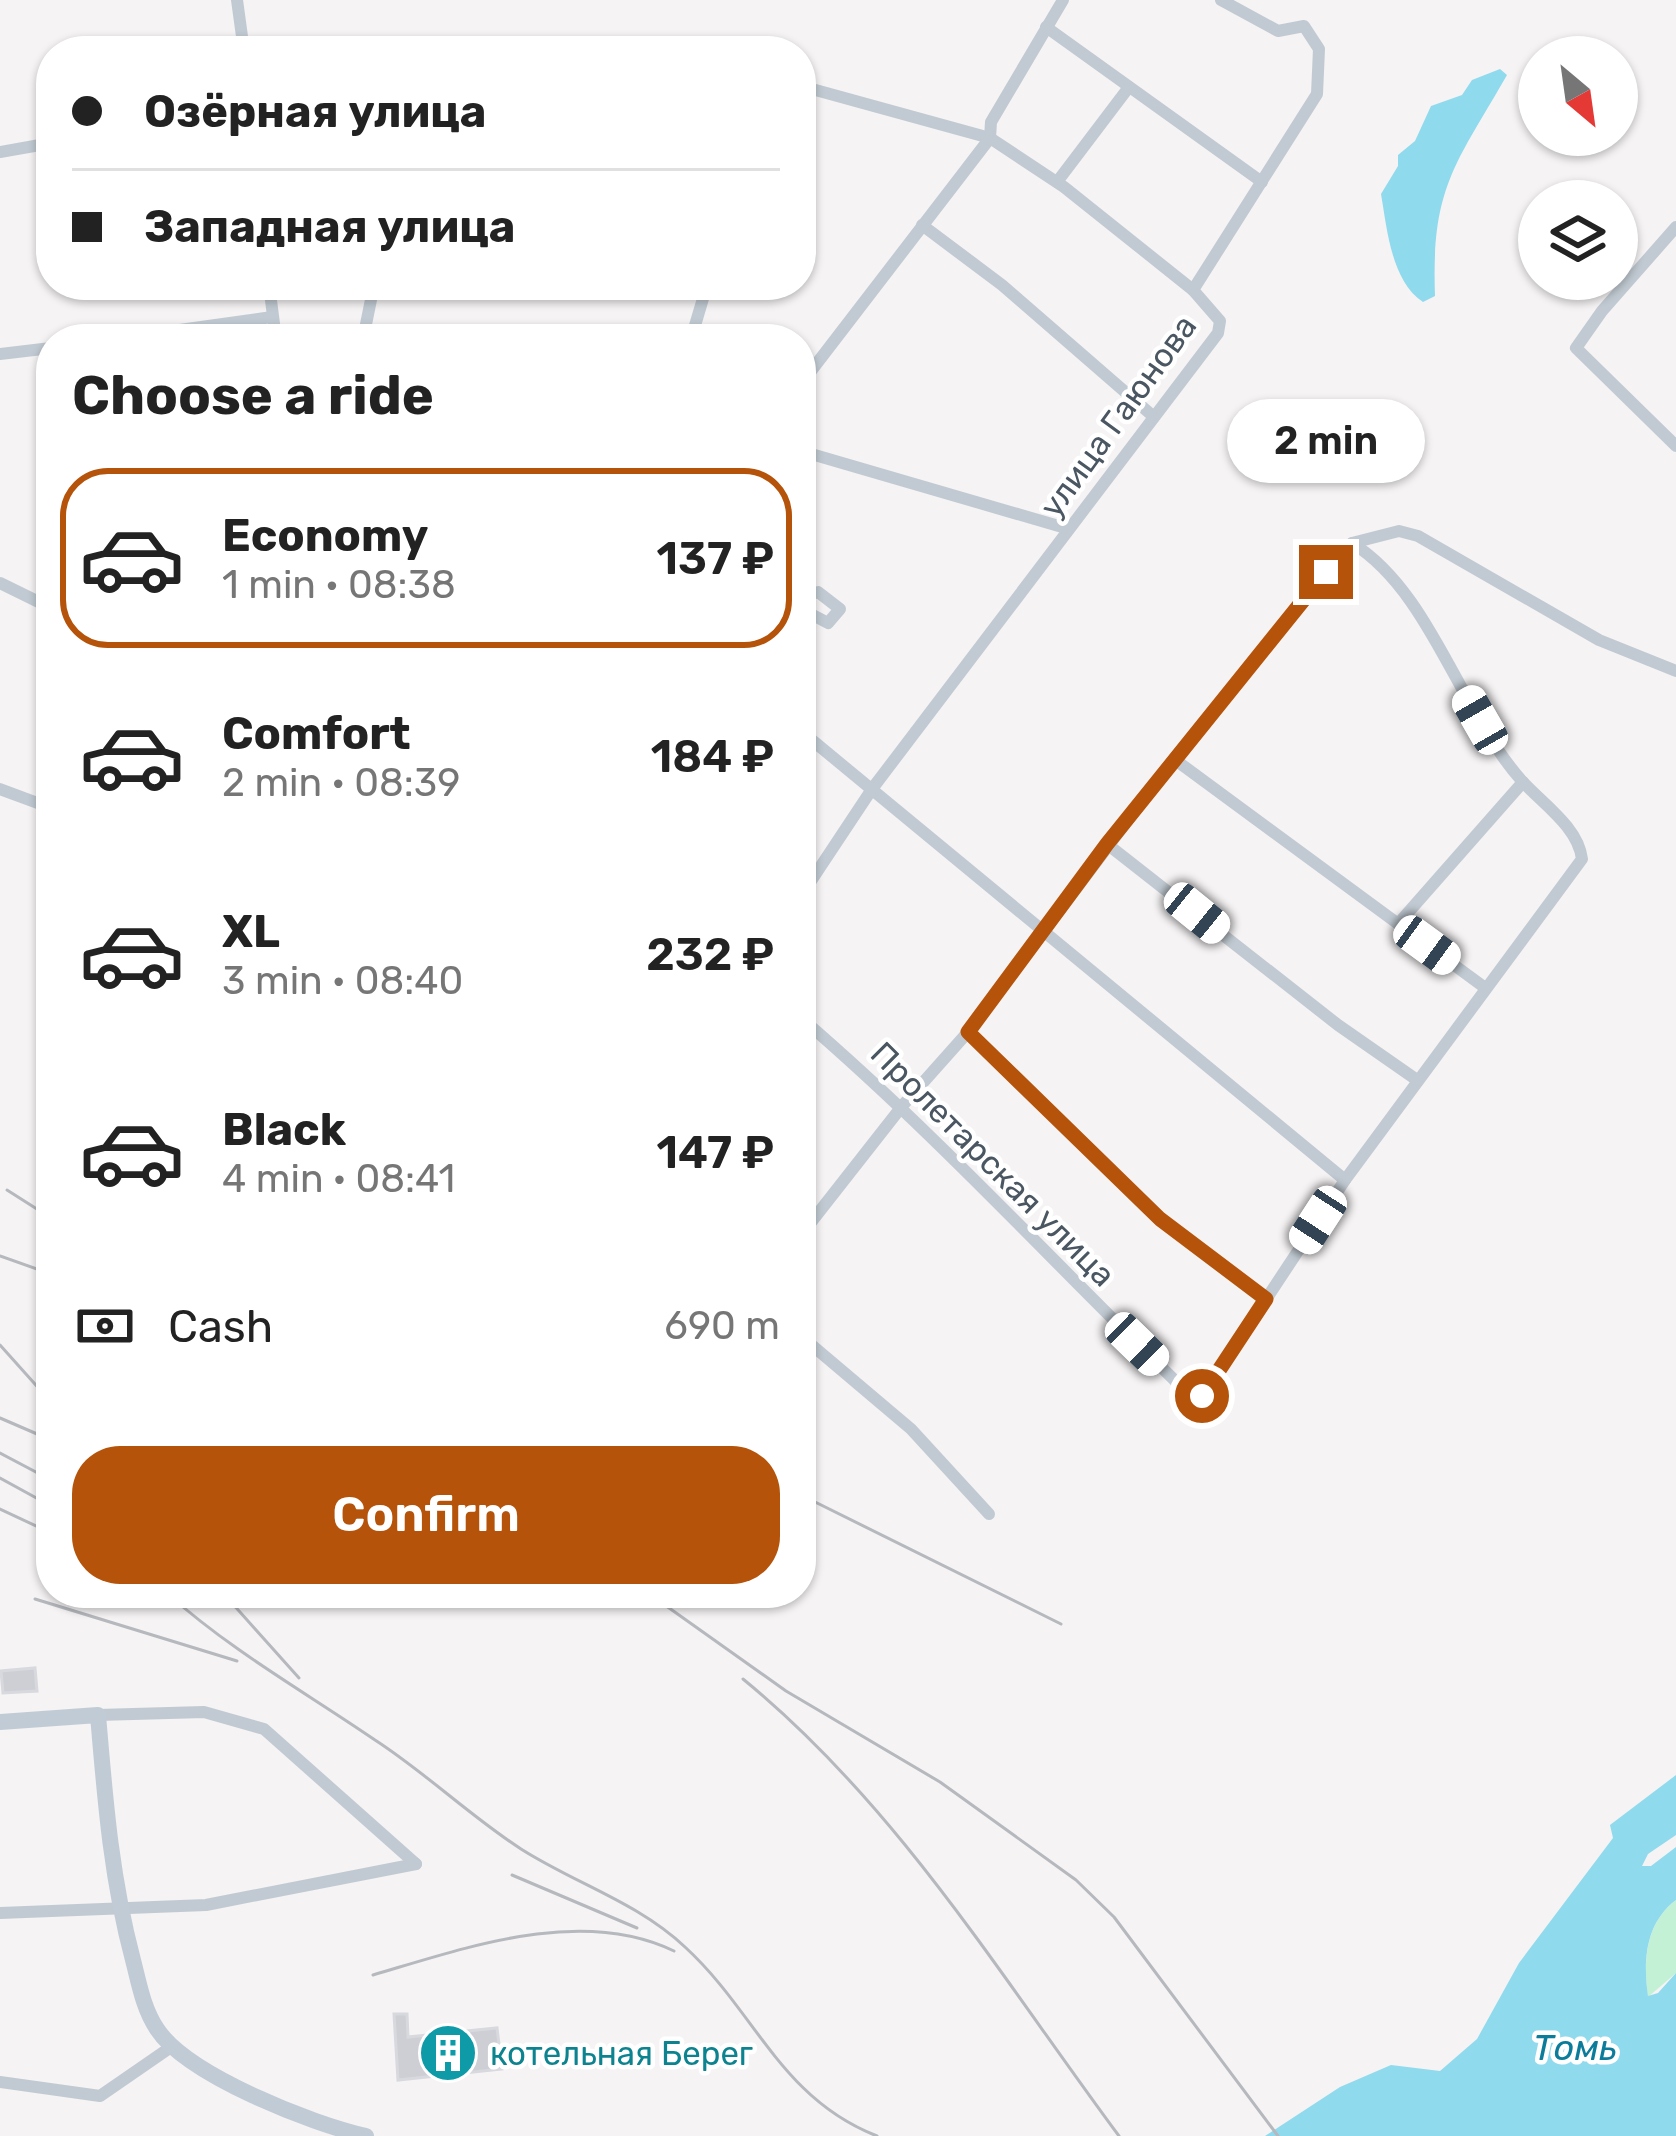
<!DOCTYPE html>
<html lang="en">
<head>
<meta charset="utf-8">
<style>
  :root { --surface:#fff; --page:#f2f2f2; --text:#222; --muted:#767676; --line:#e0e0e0; --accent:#b45309 }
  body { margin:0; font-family:Rubik,sans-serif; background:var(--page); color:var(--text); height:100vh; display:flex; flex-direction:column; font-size:45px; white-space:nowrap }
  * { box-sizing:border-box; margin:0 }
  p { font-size:39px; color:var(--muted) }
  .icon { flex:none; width:66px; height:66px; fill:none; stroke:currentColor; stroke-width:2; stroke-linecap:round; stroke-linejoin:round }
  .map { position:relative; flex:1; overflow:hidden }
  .details { position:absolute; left:36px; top:324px; width:780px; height:1284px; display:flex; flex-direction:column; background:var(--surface); border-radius:48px; box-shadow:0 3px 9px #0004 }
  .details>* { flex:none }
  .banner { position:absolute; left:36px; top:36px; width:780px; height:264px; border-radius:48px; box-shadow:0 3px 9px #0004; display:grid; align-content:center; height:264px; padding:0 36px; background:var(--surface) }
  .needle { width:78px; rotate:151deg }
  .controls { position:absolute; left:1518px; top:36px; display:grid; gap:24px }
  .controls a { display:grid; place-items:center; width:120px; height:120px; border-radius:50%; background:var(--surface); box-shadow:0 3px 9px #0004; font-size:60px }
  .end { position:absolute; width:54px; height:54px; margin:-27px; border:15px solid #b45309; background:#fff; box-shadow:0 0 0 6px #fff }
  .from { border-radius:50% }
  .bubble { position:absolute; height:84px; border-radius:42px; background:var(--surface); box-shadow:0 3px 9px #0004; font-size:39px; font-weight:600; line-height:84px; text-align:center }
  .car { position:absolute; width:36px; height:72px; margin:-36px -18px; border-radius:15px; box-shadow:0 0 9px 3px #0007; background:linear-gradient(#fff 24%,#345 0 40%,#fff 0 76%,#345 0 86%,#fff 0) }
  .banner b { display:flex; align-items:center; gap:42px; height:114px; font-size:45px }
  .banner b+b { border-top:3px solid var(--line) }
  .banner i { width:30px; height:30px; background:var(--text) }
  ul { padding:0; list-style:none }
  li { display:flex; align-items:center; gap:36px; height:180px; margin:0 24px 18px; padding:0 12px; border:6px solid transparent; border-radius:48px }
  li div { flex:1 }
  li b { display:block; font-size:45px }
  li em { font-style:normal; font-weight:600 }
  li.current { border-color:var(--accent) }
  li>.icon { width:108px; height:108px; stroke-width:1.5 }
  h2 { padding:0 36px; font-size:54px; line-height:144px }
  .pay { display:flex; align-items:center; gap:30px; height:132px; padding:0 36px; font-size:45px }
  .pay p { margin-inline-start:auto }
  .button { display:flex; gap:24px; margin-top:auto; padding:24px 36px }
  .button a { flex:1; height:138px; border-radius:48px; background:var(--accent); color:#fff; font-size:48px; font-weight:600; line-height:138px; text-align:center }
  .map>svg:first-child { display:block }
  .green { fill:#c3f1d5 }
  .water { fill:#90daee }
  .building { fill:#cdcfd5; stroke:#d7d9de; stroke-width:3 }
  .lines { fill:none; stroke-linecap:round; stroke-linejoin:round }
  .minor { stroke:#c1cad2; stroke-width:12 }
  .secondary { stroke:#c1cbd6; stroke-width:16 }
  .rail { stroke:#b5b8bd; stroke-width:3 }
  .route { stroke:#b45309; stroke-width:15 }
  .labels { text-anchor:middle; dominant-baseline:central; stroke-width:9; stroke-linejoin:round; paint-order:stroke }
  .street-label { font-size:33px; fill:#4a5661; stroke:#fff }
  .culture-label { font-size:33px; fill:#0d838f; stroke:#fff; text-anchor:start }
  .water-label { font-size:36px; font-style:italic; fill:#0c7c9b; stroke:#fff }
</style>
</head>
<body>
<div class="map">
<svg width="1676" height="2136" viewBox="0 0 1676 2136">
  <rect width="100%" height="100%" fill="#f5f3f3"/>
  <path class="green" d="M1676,1900V1973L1648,1997C1643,1962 1645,1923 1676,1900Z"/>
  <g class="water">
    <path d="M1500,69L1507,75C1456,164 1431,187 1435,296L1423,302C1391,281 1387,228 1381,194L1398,166V155L1415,141L1431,106L1462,95L1472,80Z"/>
    <path d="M1676,1775V1835L1648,1854L1642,1866H1651L1676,1847V1900C1645,1923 1643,1962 1648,1996L1658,1993L1676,1973V2136H1265L1340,2087L1391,2065L1440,2071L1477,2039L1519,1963L1613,1838L1610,1825Z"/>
  </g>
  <g class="building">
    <polygon points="35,1668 37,1691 3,1693 1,1671"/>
    <polygon points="394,2014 407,2014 408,2037 497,2028 502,2069 398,2080"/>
  </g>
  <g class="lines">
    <g class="minor">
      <polyline points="237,0 244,51"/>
      <polyline points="1046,27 1262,182"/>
      <polyline points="435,51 437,44"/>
      <polyline points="801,86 990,138 1064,187 1193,290"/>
      <polyline points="0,152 51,143"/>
      <polyline points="1057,182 1129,87"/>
      <polyline points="922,225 1002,285 1154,417"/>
      <polyline points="1676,227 1602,311 1576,348 1676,446"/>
      <polyline points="269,285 276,339"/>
      <polyline points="115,339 272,317"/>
      <polyline points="363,339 374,285"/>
      <polyline points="691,339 707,285"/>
      <polyline points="0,354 51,348"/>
      <polyline points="801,384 990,138 991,122 1063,0"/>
      <polyline points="801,451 1069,529"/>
      <polyline points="0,583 51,608"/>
      <polyline points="801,598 809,613 828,623 840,609 818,592 802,598"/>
      <polyline points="801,731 1345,1180"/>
      <polyline points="1174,759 1484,987"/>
      <polyline points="0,789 51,808"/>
      <polyline points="1107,844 1338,1025 1417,1080"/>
      <polyline points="801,896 872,789 1218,333 1220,321 1193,290 1317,94 1319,49 1304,26 1278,31 1221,0"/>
      <polyline points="1398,924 1523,782"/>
      <path d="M801,1018C940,1137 1063,1273 1196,1401L1202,1396L1345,1180L1582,859C1578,827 1543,804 1522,781C1460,712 1431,592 1352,543"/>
      <polyline points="968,1032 1160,1219 1266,1299"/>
      <polyline points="801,1235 903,1105 968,1032 1174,759 1352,543 1399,531 1418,536 1599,640 1676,671"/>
      <polyline points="801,1336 911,1429 989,1514"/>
      <polyline points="98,1715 204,1712 264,1729 416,1864"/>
      <polyline points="0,1913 206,1905 416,1864"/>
      <polyline points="0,2082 100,2096 171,2047"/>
    </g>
    <path class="secondary" d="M0,1722L98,1715C105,1798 111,1878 133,1960C139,1983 143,2008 157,2029C187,2075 312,2124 366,2136"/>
    <g class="rail">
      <polyline points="7,1190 51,1218"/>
      <polyline points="0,1256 51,1274"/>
      <polyline points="0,1345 51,1402"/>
      <polyline points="0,1418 51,1440"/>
      <polyline points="0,1453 51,1480"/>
      <polyline points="0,1478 51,1506"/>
      <polyline points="801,1495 1061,1624"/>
      <polyline points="0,1509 51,1533"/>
      <path d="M167,1593C230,1650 305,1692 375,1740C426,1773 470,1816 521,1849C576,1884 637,1902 685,1947C756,2012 780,2098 877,2136"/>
      <polyline points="223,1593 299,1678"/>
      <polyline points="648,1593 786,1691 940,1782 1076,1880 1114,1917 1278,2136"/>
      <polyline points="35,1599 237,1661"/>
      <path d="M743,1679C898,1806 1001,1977 1119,2136"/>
      <polyline points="512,1875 637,1928"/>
      <path d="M373,1975C465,1948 581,1906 674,1951"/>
    </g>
  </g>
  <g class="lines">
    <polyline class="route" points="1202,1396 1266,1299 1160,1219 968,1032 1107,844 1326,572"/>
  </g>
  <defs>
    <symbol id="building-disc" viewBox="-11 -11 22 22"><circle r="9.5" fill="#0f9aa8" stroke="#fff"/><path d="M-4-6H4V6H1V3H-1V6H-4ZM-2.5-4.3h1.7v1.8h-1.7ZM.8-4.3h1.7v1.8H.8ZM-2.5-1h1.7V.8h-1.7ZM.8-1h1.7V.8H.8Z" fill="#fff"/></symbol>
  </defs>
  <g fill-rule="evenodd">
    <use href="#building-disc" x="415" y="2020" width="66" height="66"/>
  </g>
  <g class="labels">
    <g class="street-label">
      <text transform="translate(1118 416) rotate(-54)">улица Гаюнова</text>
      <text transform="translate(993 1164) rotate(45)">Пролетарская улица</text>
    </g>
    <g class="culture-label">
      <text x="490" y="2053">котельная Берег</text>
    </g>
    <g class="water-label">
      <text x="1575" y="2047">Томь</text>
    </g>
  </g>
</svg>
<div class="controls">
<a><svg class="needle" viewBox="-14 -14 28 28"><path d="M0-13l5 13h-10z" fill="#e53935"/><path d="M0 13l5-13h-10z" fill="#767676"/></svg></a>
<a><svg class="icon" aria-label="layers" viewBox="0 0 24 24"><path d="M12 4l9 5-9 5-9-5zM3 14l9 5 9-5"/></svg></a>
</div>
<i class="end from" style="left:1202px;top:1396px"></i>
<i class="end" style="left:1326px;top:572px"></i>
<div class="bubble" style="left:1227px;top:399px;width:198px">2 min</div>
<i class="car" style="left:1480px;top:720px;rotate:330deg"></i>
<i class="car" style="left:1197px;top:913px;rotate:129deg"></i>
<i class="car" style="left:1427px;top:945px;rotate:126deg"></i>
<i class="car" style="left:1318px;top:1220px;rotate:213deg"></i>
<i class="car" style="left:1137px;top:1344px;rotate:134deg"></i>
<div class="banner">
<b><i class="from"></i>Озёрная улица</b>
<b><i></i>Западная улица</b>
</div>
<section class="details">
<h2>Choose a ride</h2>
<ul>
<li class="current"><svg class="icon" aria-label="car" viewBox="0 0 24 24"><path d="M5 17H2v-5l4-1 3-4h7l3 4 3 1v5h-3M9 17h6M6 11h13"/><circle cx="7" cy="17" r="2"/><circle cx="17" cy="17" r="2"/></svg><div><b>Economy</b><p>1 min · 08:38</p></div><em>137 ₽</em></li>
<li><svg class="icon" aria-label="car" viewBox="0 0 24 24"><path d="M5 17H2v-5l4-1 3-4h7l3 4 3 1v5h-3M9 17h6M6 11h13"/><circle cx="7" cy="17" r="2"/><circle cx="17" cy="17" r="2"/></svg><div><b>Comfort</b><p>2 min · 08:39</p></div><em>184 ₽</em></li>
<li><svg class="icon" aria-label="car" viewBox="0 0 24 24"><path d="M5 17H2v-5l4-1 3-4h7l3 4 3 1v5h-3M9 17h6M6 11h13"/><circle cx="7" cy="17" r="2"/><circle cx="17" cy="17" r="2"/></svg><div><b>XL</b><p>3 min · 08:40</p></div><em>232 ₽</em></li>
<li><svg class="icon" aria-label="car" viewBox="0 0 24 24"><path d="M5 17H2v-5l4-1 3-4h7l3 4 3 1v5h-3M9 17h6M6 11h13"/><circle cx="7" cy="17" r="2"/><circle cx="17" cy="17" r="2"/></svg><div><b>Black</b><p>4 min · 08:41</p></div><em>147 ₽</em></li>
</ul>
<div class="pay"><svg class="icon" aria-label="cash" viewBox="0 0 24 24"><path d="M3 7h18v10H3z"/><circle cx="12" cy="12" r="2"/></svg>Cash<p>690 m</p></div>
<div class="button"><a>Confirm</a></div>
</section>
</div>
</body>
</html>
